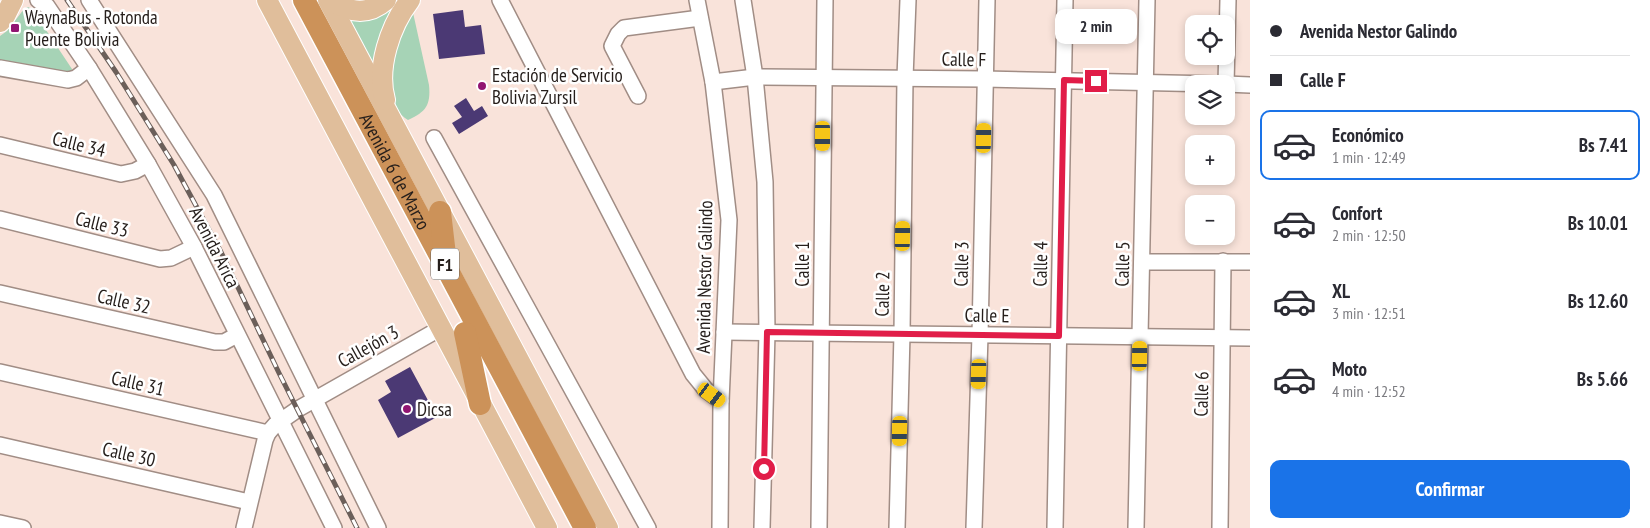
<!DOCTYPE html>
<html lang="es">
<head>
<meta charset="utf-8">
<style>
  :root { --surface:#fff; --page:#f2f2f3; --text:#2b2b33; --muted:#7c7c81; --line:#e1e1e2; --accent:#1a73e8 }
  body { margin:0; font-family:"PT Sans Narrow",sans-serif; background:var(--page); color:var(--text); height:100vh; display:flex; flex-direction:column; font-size:19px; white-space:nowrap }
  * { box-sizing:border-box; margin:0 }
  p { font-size:16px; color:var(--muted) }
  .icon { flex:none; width:28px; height:28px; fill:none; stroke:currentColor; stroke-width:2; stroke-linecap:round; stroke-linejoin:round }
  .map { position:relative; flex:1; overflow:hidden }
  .panel { display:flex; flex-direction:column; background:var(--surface); width:400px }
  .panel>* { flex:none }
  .banner { display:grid; align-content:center; height:110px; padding:0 20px; background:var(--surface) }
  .buttons { position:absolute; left:1185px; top:15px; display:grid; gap:10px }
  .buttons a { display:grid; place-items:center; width:50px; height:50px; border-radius:10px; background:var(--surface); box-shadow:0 2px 8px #0003; font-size:25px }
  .end { position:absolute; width:22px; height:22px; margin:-11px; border:6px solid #e11d48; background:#fff; box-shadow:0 0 0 2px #fff }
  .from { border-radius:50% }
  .bubble { position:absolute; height:35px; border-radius:10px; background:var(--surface); box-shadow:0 2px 8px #0003; font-size:16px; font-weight:800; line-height:35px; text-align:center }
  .car { position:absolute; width:15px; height:30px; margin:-15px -8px; border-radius:6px; box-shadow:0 0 4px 1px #0007; background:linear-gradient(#f5c518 24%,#345 0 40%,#f5c518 0 76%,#345 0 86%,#f5c518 0) }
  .banner b { display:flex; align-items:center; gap:18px; height:48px; font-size:19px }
  .banner b+b { border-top:1px solid var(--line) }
  .banner i { width:12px; height:12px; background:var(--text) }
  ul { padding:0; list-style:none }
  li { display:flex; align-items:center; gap:15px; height:70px; margin:0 10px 8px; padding:0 10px; border:2px solid transparent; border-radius:10px }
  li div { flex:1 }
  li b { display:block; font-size:19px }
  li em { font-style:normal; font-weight:800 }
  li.on { border-color:var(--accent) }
  li>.icon { width:45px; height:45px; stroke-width:1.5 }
  .primary-button { display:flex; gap:10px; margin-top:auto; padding:10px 20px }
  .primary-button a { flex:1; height:58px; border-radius:10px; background:var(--accent); color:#fff; font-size:20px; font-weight:800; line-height:58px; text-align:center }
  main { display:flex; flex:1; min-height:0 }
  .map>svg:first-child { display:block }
  .green { fill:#a6d3b6 }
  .building { fill:#4b3974 }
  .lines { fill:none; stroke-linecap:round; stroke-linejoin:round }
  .minor-casing { stroke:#a18d85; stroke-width:18 }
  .major-casing { stroke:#fff; stroke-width:22 }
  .highway-casing { stroke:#fff; stroke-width:25 }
  .minor { stroke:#fff; stroke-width:15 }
  .major { stroke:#e0be9b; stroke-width:20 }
  .highway { stroke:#cc9259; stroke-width:22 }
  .rail-casing { stroke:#6b5f5a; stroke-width:5 }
  .rail { stroke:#fff; stroke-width:3; stroke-dasharray:9; stroke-linecap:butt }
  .route { stroke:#e11d48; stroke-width:6 }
  .poi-dot { fill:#911572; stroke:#fff; stroke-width:2 }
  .labels { text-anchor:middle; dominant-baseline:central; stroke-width:5; stroke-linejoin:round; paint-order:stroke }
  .shield { fill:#fff; stroke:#66625f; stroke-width:1 }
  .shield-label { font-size:18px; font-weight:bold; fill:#251e1b }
  .poi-label { font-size:19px; fill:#251e1b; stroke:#fff; text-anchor:start }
  .street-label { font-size:19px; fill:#251e1b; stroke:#fff }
</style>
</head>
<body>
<main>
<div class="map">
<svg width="1250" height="528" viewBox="0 0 1250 528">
  <rect width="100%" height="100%" fill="#f9e3da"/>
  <g class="green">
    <polygon points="394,0 400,0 377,78 345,14"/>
    <polygon points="28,7 32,9 72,69 72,73 0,61 0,36 7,31 24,9"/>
    <path d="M412,8L429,85C431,105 426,112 408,120C373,97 399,38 412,8Z"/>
  </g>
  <g class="building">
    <polygon points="463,10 465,27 481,25 485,54 439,59 433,14"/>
    <polygon points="466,98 474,111 482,106 488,116 459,134 452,123 462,117 454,106"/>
    <polygon points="410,367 437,417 398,438 378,400 391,392 385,381"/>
  </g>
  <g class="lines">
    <defs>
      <g id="minor">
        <polyline points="38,0 47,6 89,68 148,164 194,247 334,528"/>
        <polyline points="89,0 214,195 378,528"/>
        <polyline points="500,0 693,374 706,390 721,401"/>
        <polyline points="697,0 713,82 729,220 721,401 720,528"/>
        <polyline points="743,0 755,77 765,182 767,332 762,528"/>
        <polyline points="0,68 68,80 76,78 89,68"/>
        <polyline points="713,82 755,77 984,79 1216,84"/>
        <polyline points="1226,84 1228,0"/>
        <polyline points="1226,84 1250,85"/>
        <polyline points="638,96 612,46 618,34 624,28 700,18"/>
        <polyline points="434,138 648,528"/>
        <polyline points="0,145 121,174 135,171 148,164"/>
        <polyline points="0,219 160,259 171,258 194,247"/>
        <polyline points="1142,262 1250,262"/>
        <polyline points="0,293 215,342 224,342 237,335"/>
        <polyline points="724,332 1250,338"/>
        <polyline points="0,372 268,433"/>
        <polyline points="0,445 249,502"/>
        <polyline points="0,523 23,528"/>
        <polyline points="244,528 265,440 268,433 275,425 298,409 441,328"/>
        <polyline points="819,528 825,0"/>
        <polyline points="897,528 902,334 905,78 908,0"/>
        <polyline points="974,528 980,335 987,0"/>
        <polyline points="1055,528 1065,0"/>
        <polyline points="1136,528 1147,0"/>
        <polyline points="1220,528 1223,261"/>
      </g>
      <g id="major">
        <polyline points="267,0 547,528"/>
        <polyline points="328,0 608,528"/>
        <path d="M331,0C349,13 368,16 386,0"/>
        <polyline points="0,22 5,16 13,0"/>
        <path d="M385,100C376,68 390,26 410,0"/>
      </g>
      <g id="highway">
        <path id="s1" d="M304,0L585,528"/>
        <polyline points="440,212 445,255"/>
        <polyline points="465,333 480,404"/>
      </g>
    </defs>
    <use href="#minor" class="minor-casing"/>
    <use href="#major" class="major-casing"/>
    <use href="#highway" class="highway-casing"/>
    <use href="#minor" class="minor"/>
    <use href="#major" class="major"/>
    <use href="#highway" class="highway"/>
    <defs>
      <polyline id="rail" points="67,0 116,72 174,165 221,252 279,373 357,528"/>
    </defs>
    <use href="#rail" class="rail-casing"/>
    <use href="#rail" class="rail"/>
  </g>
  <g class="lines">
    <polyline class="route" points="764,469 767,332 1059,336 1064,80 1096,81"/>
  </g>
  <g class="poi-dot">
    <rect x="10" y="23" width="10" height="10" rx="2.5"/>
    <circle cx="482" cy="86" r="5"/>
    <circle cx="407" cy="409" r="5"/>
  </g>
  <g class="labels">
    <rect class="shield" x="431" y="248.5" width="28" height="31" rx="4"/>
    <g class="shield-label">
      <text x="445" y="264">F1</text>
    </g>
    <g class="poi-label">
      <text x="25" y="17">WaynaBus - Rotonda<tspan x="25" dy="22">Puente Bolivia</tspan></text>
      <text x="492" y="75">Estación de Servicio<tspan x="492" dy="22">Bolivia Zursil</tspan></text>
      <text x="417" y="409">Dicsa</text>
    </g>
    <g class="street-label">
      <text transform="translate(964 59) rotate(1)">Calle F</text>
      <text transform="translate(79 144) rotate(14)">Calle 34</text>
      <text stroke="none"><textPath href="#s1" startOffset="194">Avenida 6 de Marzo</textPath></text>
      <text transform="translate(102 224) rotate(14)">Calle 33</text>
      <text transform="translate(215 247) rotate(63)">Avenida Arica</text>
      <text transform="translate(802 264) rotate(-90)">Calle 1</text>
      <text transform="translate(961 264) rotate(-89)">Calle 3</text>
      <text transform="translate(1040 264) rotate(-89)">Calle 4</text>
      <text transform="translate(1122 264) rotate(-89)">Calle 5</text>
      <text transform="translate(704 277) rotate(-89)">Avenida Nestor Galindo</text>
      <text transform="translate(882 294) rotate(-89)">Calle 2</text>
      <text transform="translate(124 301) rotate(13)">Calle 32</text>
      <text transform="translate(987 315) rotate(1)">Calle E</text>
      <text transform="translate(368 346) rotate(-29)">Callejón 3</text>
      <text transform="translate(138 383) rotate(13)">Calle 31</text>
      <text transform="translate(1201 394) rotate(-89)">Calle 6</text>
      <text transform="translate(129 454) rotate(13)">Calle 30</text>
    </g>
  </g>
</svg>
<div class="buttons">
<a><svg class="icon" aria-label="locate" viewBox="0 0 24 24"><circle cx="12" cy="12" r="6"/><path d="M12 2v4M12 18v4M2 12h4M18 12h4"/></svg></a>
<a><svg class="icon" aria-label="layers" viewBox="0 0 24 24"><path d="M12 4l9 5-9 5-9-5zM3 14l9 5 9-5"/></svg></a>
<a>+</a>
<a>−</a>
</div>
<i class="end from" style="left:764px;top:469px"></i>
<i class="end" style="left:1096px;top:81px"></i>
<div class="bubble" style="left:1055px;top:9px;width:82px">2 min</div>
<i class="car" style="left:823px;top:136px;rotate:180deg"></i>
<i class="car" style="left:984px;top:138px;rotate:1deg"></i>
<i class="car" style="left:903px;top:236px;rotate:1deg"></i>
<i class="car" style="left:1140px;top:356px;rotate:1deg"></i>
<i class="car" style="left:979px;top:374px;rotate:182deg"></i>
<i class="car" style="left:712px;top:395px;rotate:126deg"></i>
<i class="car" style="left:900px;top:431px;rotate:181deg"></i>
</div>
<section class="panel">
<div class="banner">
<b><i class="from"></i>Avenida Nestor Galindo</b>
<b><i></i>Calle F</b>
</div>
<ul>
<li class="on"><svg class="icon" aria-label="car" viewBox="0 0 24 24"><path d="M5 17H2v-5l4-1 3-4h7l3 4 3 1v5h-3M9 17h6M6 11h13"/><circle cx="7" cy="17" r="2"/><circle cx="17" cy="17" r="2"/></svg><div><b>Económico</b><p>1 min · 12:49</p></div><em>Bs 7.41</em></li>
<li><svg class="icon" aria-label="car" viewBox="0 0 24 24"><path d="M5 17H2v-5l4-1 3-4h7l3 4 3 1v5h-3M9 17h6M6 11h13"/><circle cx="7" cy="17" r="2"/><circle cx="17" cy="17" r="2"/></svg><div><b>Confort</b><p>2 min · 12:50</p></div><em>Bs 10.01</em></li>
<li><svg class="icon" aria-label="car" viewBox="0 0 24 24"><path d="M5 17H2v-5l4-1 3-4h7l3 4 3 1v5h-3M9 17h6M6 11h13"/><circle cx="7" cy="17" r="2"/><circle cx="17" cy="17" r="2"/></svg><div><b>XL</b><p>3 min · 12:51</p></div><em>Bs 12.60</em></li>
<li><svg class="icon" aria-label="car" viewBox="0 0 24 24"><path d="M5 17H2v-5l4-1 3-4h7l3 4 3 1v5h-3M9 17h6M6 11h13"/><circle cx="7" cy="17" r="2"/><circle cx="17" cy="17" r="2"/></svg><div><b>Moto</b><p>4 min · 12:52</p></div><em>Bs 5.66</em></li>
</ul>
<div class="primary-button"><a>Confirmar</a></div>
</section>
</main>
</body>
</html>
